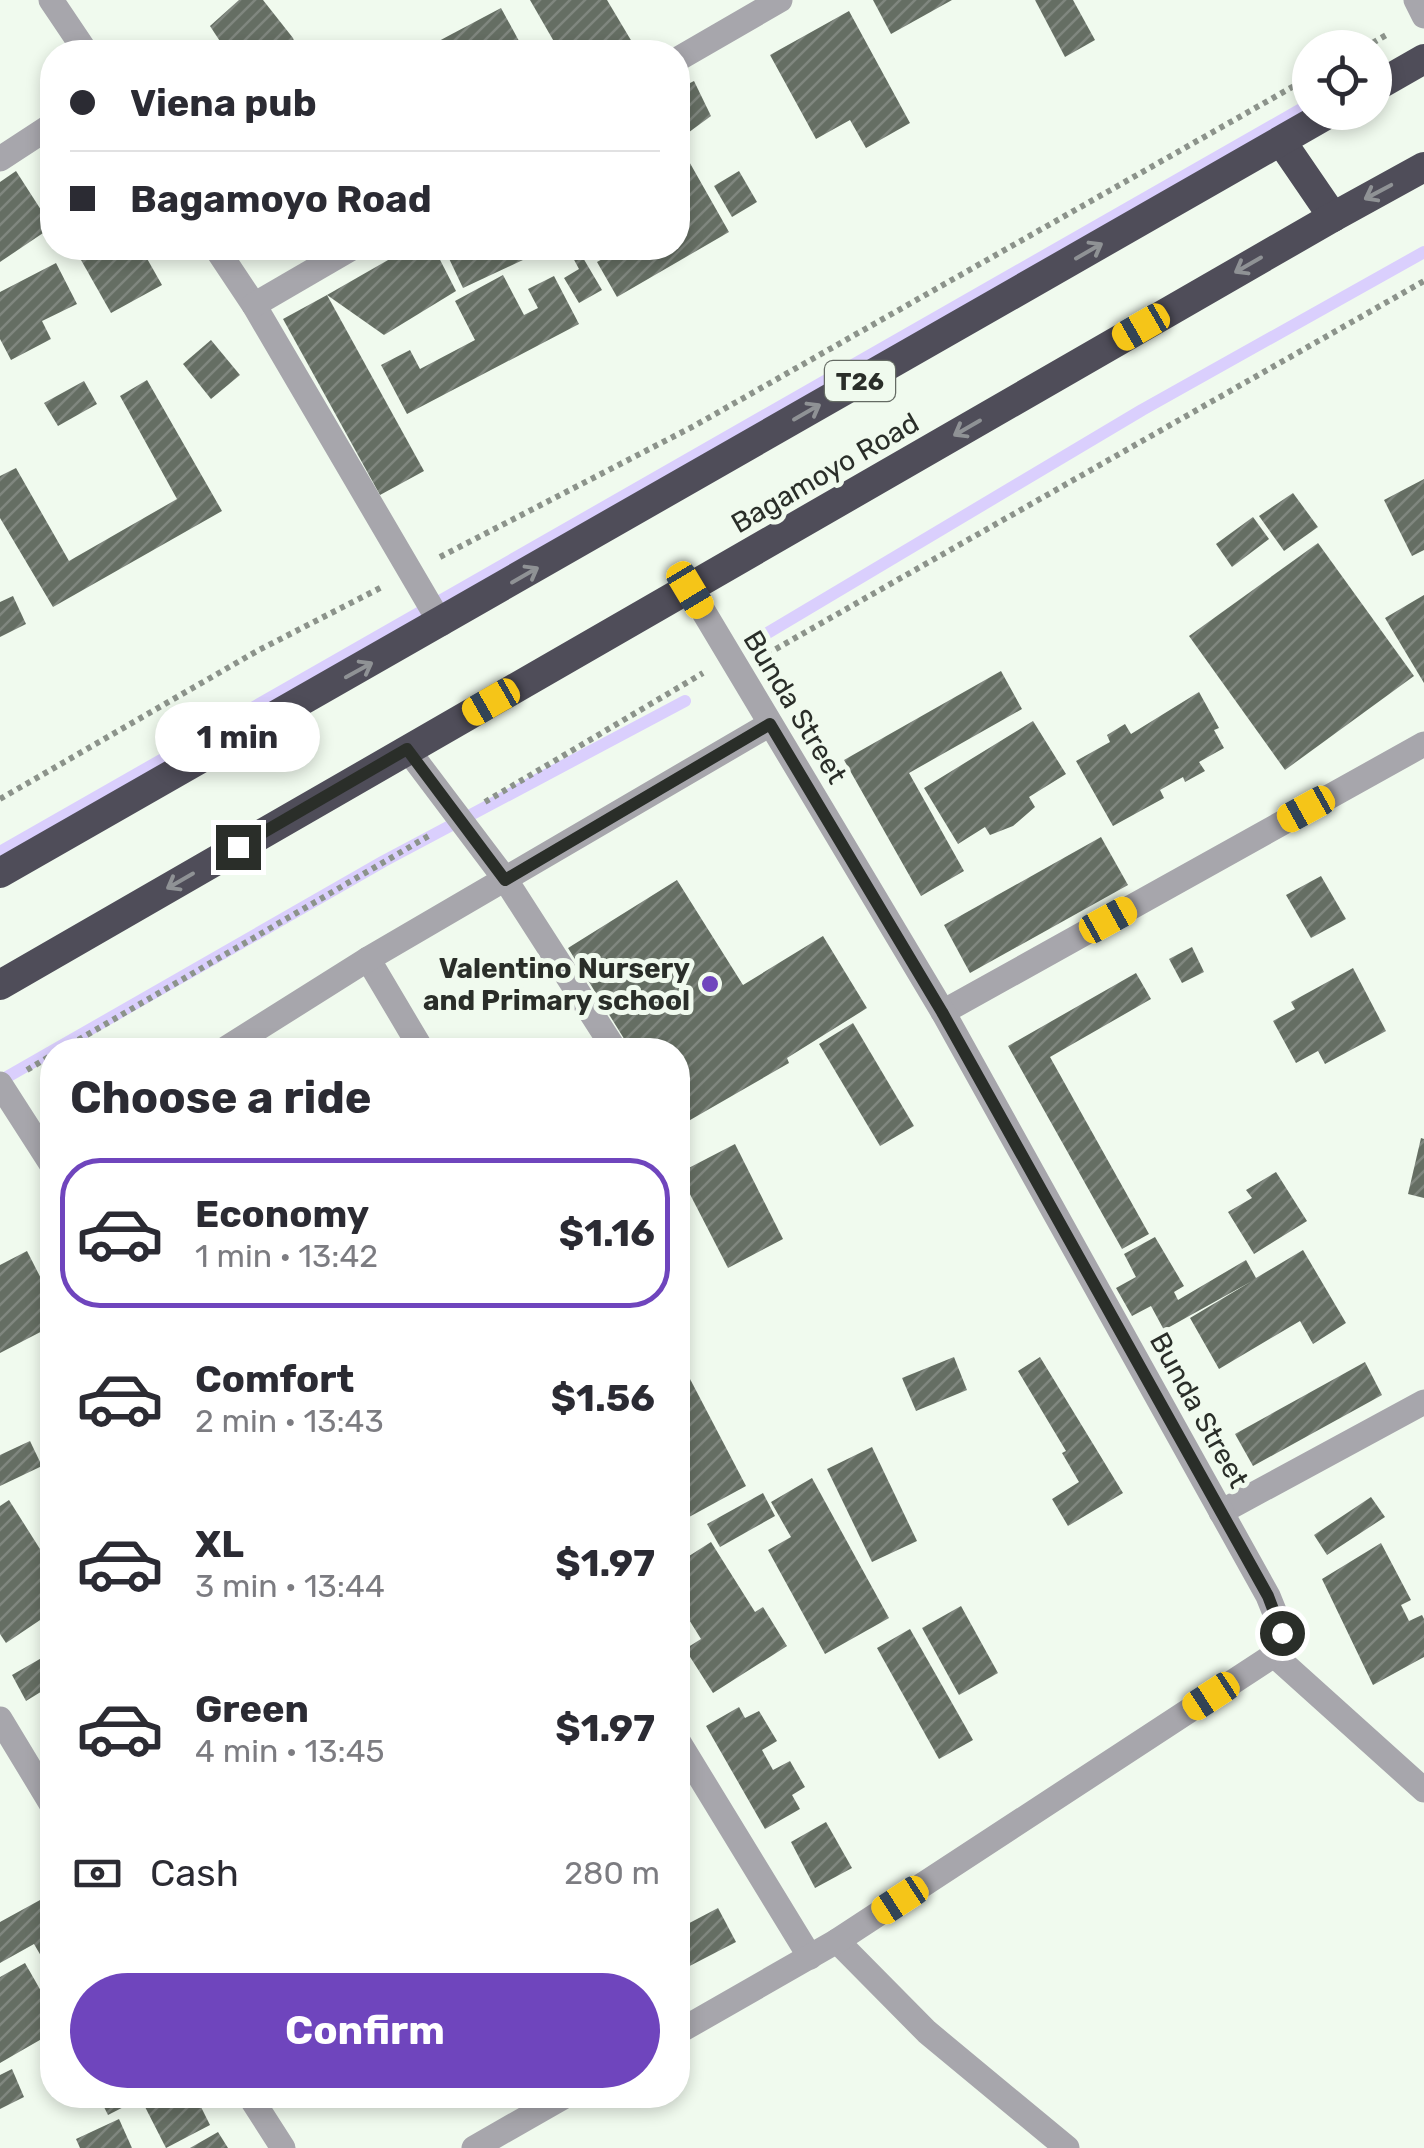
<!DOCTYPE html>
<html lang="en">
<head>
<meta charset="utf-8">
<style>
  :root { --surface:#fff; --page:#f7f7f7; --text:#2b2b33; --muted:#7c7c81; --line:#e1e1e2; --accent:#6f45bd }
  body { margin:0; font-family:Rubik,sans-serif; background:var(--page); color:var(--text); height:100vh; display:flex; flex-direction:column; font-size:38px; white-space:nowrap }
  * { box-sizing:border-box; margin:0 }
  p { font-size:32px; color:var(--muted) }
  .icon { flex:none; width:55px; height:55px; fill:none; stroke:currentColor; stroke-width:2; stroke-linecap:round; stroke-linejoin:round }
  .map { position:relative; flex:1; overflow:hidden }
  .sheet { position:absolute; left:40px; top:1038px; width:650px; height:1070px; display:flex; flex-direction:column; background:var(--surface); border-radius:40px; box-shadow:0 5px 15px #0003 }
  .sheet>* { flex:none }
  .hud { position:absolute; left:40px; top:40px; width:650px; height:220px; border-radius:40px; box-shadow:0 5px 15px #0003; display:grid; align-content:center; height:220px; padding:0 30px; background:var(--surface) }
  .buttons { position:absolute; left:1292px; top:30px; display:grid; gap:20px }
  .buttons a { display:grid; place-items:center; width:100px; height:100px; border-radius:50%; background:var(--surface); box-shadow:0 5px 15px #0003; font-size:50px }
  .end { position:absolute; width:45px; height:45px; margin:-22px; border:12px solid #2a2e29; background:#fff; box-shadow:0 0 0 5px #fff }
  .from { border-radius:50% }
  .bubble { position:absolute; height:70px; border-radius:35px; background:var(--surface); box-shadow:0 5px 15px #0003; font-size:32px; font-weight:700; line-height:70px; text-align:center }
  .car { position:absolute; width:30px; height:60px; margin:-30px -15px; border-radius:12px; box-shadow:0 0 8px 2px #0007; background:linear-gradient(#f5c518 24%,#345 0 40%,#f5c518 0 76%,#345 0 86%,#f5c518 0) }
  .hud b { display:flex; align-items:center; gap:35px; height:95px; font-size:38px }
  .hud b+b { border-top:2px solid var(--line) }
  .hud i { width:25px; height:25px; background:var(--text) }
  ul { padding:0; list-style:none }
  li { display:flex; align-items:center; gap:30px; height:150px; margin:0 20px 15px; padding:0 10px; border:5px solid transparent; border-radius:40px }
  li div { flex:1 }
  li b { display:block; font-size:38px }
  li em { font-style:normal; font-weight:700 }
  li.current { border-color:var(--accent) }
  li>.icon { width:90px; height:90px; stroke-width:1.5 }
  h2 { padding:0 30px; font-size:45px; line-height:120px }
  .pay { display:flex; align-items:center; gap:25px; height:110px; padding:0 30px; font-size:38px }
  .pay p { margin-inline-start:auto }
  .action { display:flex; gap:20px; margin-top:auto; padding:20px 30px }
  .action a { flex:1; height:115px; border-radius:60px; background:var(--accent); color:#fff; font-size:40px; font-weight:700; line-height:115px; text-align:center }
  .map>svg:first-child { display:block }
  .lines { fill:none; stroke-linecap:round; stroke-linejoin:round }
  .stream { stroke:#dacffd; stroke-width:12 }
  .building { fill:url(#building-hatch) }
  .path { stroke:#8c938b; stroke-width:6; stroke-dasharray:5 5; stroke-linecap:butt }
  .minor { stroke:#a7a6ac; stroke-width:25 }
  .highway { stroke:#4f4d59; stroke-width:30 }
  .oneway { stroke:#8f9295 }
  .route { stroke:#2a2e29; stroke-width:12 }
  .poi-dot { fill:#6f45bd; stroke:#f0faee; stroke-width:4 }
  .labels { text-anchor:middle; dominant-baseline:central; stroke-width:10; stroke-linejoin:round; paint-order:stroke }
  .shield { fill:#f0faee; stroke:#656b64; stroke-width:2.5 }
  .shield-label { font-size:25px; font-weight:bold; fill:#2a2e29 }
  .street-label { font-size:28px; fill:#2a2e29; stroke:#f0faee }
  .poi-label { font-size:28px; font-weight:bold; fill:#2a2e29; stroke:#f0faee; text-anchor:end }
</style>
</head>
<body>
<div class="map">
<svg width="1424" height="2148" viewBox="0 0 1424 2148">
  <defs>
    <pattern id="building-hatch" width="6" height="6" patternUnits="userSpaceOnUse" patternTransform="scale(2.5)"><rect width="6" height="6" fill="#656e63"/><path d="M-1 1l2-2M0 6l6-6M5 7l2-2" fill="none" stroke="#80877f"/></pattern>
  </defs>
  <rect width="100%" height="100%" fill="#f0faee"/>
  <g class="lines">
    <g class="stream">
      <polyline points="1375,67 1379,64"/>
      <polyline points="764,635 1142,410 1424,252"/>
      <polyline points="0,852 1310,104"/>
      <polyline points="0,1081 384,861 685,701"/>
    </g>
  </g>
  <g class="building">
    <polygon points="239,0 263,0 293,38 298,52 227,52 210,26"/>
    <polygon points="530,0 607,0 638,52 560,52"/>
    <polygon points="873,0 952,0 891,34"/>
    <polygon points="1035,0 1073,0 1095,40 1065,57"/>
    <polygon points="501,8 525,52 418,52"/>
    <polygon points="849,11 910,123 866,148 850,120 816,139 770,55"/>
    <polygon points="694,81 711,116 681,138 678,132 678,89"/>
    <polygon points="678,142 729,232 617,297 597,262 622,248 678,248"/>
    <polygon points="16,171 52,227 0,262 0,182"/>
    <polygon points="739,171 757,202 732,217 714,186"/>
    <polygon points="103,248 141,248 162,285 111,313 81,260"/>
    <polygon points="409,248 434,248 456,291 384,335 327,295"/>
    <polygon points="444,248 520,248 525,259 463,288"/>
    <polygon points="579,251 602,290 579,303 564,278 579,269 572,256"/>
    <polygon points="56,263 77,304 42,321 51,339 11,360 0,339 0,292"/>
    <polygon points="503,275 524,315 538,308 528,289 554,276 579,324 407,414 381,365 410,350 420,369 475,340 455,301"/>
    <polygon points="327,295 424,471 380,495 283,319"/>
    <polygon points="211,340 240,375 211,399 183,364"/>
    <polygon points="147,380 222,511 53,607 0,518 0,476 16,468 69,561 177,499 120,396"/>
    <polygon points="84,381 97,404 58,426 44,403"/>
    <polygon points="1424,479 1424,550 1412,556 1384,500"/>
    <polygon points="1293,493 1318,527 1284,551 1259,516"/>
    <polygon points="1253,517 1269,539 1232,567 1216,544"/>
    <polygon points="1318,543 1414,676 1285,770 1189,636"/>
    <polygon points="1424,595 1424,683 1385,618"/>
    <polygon points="13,596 26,624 0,637 0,602"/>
    <polygon points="1001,671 1022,709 909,773 964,871 921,896 844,760"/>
    <polygon points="1199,692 1219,728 1214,730 1224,748 1199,762 1205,771 1185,782 1183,777 1160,790 1164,798 1113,826 1076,761 1110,742 1107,735 1125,724 1131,734"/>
    <polygon points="1033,721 1066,774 1029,797 1035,807 1013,826 990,835 985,827 958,844 924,788"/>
    <polygon points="1101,837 1128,885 970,973 944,925"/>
    <polygon points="1321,876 1346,919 1311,938 1286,895"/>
    <polygon points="677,880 743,985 823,936 867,1008 787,1058 789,1063 678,1127 678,1050 631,1050 568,948"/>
    <polygon points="1192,947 1204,972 1182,983 1169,959"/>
    <polygon points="1353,968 1386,1031 1325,1064 1318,1051 1296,1063 1273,1021 1295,1009 1291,1002"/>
    <polygon points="1136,973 1151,999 1050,1057 1149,1234 1122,1249 1008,1046"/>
    <polygon points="853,1023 914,1126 880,1146 819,1044"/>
    <polygon points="1421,1138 1424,1139 1424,1198 1408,1194"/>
    <polygon points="735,1144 783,1239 728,1268 679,1173"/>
    <polygon points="1276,1172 1307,1221 1254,1254 1228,1212 1252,1198 1246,1190"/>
    <polygon points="1155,1237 1184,1286 1174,1292 1178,1300 1246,1260 1256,1278 1303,1250 1346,1323 1313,1344 1300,1321 1219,1369 1190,1318 1252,1281 1164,1330 1151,1306 1132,1316 1116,1288 1136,1277 1124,1254"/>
    <polygon points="27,1251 52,1300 52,1326 0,1353 0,1265"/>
    <polygon points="678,1356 746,1486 678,1523"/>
    <polygon points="954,1357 967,1390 916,1411 902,1378"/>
    <polygon points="1040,1357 1123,1493 1068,1526 1052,1499 1079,1482 1062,1453 1066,1451 1018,1371"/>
    <polygon points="1365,1362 1382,1395 1253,1466 1235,1434"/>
    <polygon points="30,1441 42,1466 0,1486 0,1455"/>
    <polygon points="872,1447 917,1541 872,1562 827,1469"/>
    <polygon points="812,1478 889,1618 825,1654 768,1550 791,1537 771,1502"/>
    <polygon points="763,1493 775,1516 720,1547 707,1524"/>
    <polygon points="1371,1497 1385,1517 1327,1555 1314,1535"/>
    <polygon points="9,1500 52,1568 52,1612 6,1643 0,1634 0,1506"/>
    <polygon points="711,1542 755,1612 763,1607 787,1646 713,1693 685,1649 701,1639 678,1602 678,1563"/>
    <polygon points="1381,1543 1411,1600 1401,1605 1409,1621 1422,1615 1424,1619 1424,1657 1373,1685 1322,1579"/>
    <polygon points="961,1606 998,1673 959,1695 922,1628"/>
    <polygon points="910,1629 973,1740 939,1759 877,1648"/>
    <polygon points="52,1652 52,1685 26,1701 12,1675"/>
    <polygon points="739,1707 745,1718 759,1711 777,1741 762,1750 773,1770 790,1761 805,1787 792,1795 800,1809 765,1829 706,1726"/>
    <polygon points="826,1822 852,1868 815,1888 791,1842"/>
    <polygon points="51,1894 52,1950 41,1956 34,1944 0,1963 0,1922"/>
    <polygon points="718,1908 736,1942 678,1972 678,1929"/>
    <polygon points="25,1963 41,1991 52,1987 52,2015 46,2019 52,2033 0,2063 0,1977"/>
    <polygon points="12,2069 24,2097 0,2109 0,2075"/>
    <polygon points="98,2095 147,2095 108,2115"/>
    <polygon points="154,2095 195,2095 210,2125 166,2148 142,2101"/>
    <polygon points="119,2119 132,2148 80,2148 76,2139"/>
    <polygon points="218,2132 228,2148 190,2148"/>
  </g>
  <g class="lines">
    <g class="path">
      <polyline points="1364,48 1388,34"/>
      <polyline points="440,557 694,426 1310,77"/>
      <polyline points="767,654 1424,281"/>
      <polyline points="0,799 257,651 384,586"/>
      <polyline points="485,802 703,673"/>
      <polyline points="61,1050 432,834"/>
      <polyline points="27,1070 52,1055"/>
    </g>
    <g class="minor">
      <polyline points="51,0 86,52"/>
      <polyline points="1416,0 1424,16"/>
      <polyline points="678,59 780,0"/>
      <polyline points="0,159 52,125"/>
      <polyline points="216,248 254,305 441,624"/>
      <polyline points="254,305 352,248"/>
      <polyline points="368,959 422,1050"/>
      <polyline points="943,1012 1424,744"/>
      <polyline points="225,1049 368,959 505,879 407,749"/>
      <polyline points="615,1050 505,879 770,724"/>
      <polyline points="0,1084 52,1165"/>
      <polyline points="1221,1512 1424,1402"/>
      <polyline points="1274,1655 1424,1790"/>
      <polyline points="0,1719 52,1805"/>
      <polyline points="678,1741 810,1957"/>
      <polyline points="837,1941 927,2032 1067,2148"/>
      <polyline points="678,2032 837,1941 1274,1655 1283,1633 1268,1596 943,1012 690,589"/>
      <polyline points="249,2095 283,2148"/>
      <polyline points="474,2148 567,2095"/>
    </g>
    <g class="highway">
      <polyline points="1375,87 1424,59"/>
      <polyline points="1281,141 1333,217"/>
      <polyline points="0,873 1331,112"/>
      <polyline points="0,985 1333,217 1424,167"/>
    </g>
  </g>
  <defs><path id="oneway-shaft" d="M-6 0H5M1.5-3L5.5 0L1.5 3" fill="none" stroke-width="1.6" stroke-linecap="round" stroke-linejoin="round" transform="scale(2.5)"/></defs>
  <g class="oneway">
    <use href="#oneway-shaft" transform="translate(1378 192) rotate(152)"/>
    <use href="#oneway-shaft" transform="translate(1089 251) rotate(-30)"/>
    <use href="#oneway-shaft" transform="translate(1248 265) rotate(150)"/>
    <use href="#oneway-shaft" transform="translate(807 412) rotate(-30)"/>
    <use href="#oneway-shaft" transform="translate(967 428) rotate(150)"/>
    <use href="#oneway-shaft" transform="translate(525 575) rotate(-30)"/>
    <use href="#oneway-shaft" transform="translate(359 670) rotate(-29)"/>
    <use href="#oneway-shaft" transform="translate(180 881) rotate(150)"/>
  </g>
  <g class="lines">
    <polyline class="route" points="238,847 407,749 505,880 770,724 942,1012 1268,1596 1282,1633"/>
  </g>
  <circle class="poi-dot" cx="710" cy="984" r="10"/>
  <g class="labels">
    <rect class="shield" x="825" y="361" width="70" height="40" rx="8"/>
    <g class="shield-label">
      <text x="860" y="381">T26</text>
    </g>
    <g class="street-label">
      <text transform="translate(825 473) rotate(-30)">Bagamoyo Road</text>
      <text transform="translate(795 707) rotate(59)">Bunda Street</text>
      <text transform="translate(1199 1410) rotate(61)">Bunda Street</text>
    </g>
    <g class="poi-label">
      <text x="690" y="968">Valentino Nursery<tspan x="690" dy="32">and Primary school</tspan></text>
    </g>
  </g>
</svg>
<div class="buttons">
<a><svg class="icon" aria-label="locate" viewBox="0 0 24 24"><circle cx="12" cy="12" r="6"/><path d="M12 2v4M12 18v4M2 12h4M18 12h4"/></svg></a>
</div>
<i class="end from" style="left:1282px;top:1633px"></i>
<i class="end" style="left:238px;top:847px"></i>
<div class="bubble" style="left:155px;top:702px;width:165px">1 min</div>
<i class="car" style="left:1141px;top:327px;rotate:240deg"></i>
<i class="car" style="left:690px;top:590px;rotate:149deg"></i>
<i class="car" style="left:491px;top:702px;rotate:240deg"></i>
<i class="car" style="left:1306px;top:809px;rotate:241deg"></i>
<i class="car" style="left:1108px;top:920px;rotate:61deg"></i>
<i class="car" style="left:1211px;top:1696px;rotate:237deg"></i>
<i class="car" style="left:900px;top:1900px;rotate:237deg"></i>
<div class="hud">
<b><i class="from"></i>Viena pub</b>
<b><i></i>Bagamoyo Road</b>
</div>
<section class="sheet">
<h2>Choose a ride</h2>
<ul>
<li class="current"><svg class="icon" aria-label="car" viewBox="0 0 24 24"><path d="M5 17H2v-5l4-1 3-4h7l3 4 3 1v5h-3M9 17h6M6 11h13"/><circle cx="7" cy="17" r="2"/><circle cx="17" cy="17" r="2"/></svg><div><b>Economy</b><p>1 min · 13:42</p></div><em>$1.16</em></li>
<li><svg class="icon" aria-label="car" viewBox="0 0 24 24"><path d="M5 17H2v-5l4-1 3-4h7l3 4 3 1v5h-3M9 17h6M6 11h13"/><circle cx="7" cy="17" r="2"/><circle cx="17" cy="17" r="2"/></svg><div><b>Comfort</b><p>2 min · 13:43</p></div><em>$1.56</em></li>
<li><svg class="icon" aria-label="car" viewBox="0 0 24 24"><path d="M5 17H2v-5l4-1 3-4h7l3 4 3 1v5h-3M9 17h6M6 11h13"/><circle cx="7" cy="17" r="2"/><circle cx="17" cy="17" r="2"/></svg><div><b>XL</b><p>3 min · 13:44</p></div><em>$1.97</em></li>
<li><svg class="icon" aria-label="car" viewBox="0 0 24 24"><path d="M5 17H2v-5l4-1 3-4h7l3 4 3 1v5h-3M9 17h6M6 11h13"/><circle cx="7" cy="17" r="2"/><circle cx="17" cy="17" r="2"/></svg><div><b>Green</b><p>4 min · 13:45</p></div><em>$1.97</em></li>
</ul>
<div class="pay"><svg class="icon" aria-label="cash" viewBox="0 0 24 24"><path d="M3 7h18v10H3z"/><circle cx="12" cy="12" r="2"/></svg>Cash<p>280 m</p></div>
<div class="action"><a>Confirm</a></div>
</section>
</div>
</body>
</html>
